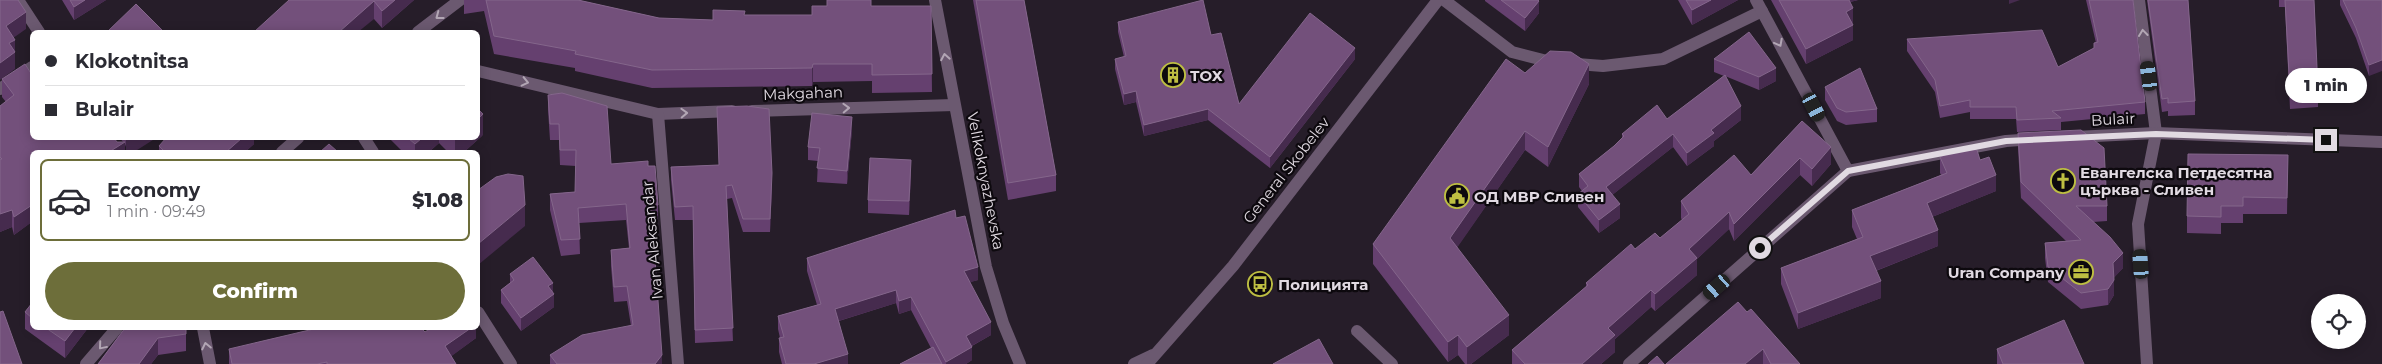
<!DOCTYPE html>
<html lang="en">
<head>
<meta charset="utf-8">
<style>
  :root { --surface:#fff; --page:#f2f2f3; --text:#2b2b33; --muted:#7c7c81; --line:#e1e1e2; --accent:#6d6e3a }
  body { margin:0; font-family:Montserrat,sans-serif; background:var(--page); color:var(--text); height:100vh; display:flex; flex-direction:column; font-size:19px; white-space:nowrap }
  * { box-sizing:border-box; margin:0 }
  p { font-size:16px; color:var(--muted) }
  .icon { flex:none; width:28px; height:28px; fill:none; stroke:currentColor; stroke-width:2; stroke-linecap:round; stroke-linejoin:round }
  .map { position:relative; flex:1; overflow:hidden }
  .side { position:absolute; left:30px; top:150px; width:450px; height:180px; display:flex; flex-direction:column; background:var(--surface); border-radius:8px; box-shadow:0 2px 12px #0003 }
  .side>* { flex:none }
  .hud { position:absolute; left:30px; top:30px; width:450px; height:110px; border-radius:8px; box-shadow:0 2px 12px #0003; display:grid; align-content:center; height:110px; padding:0 15px; background:var(--surface) }
  .fabs { position:absolute; left:2311px; top:294px; display:grid; gap:10px }
  .fabs a { display:grid; place-items:center; width:55px; height:55px; border-radius:50%; background:var(--surface); box-shadow:0 2px 12px #0003; font-size:25px }
  .end { position:absolute; width:22px; height:22px; margin:-11px; border:6px solid #e1dae2; background:#111; box-shadow:0 0 0 2px #111 }
  .from { border-radius:50% }
  .bubble { position:absolute; height:35px; border-radius:18px; background:var(--surface); box-shadow:0 2px 12px #0003; font-size:16px; font-weight:800; line-height:35px; text-align:center }
  .car { position:absolute; width:15px; height:30px; margin:-15px -8px; border-radius:6px; box-shadow:0 0 4px 1px #0007; background:linear-gradient(#222 24%,#8ab4d8 0 40%,#222 0 76%,#8ab4d8 0 86%,#222 0) }
  .hud b { display:flex; align-items:center; gap:18px; height:48px; font-size:19px }
  .hud b+b { border-top:1px solid var(--line) }
  .hud i { width:12px; height:12px; background:var(--text) }
  ul { padding:9px 0 0; list-style:none }
  li { display:flex; align-items:center; gap:15px; height:82px; margin:0 10px 8px; padding:0 5px; border:2px solid transparent; border-radius:8px }
  li div { flex:1 }
  li b { display:block; font-size:19px }
  li em { font-style:normal; font-weight:800 }
  li.on { border-color:var(--accent) }
  li>.icon { width:45px; height:45px; stroke-width:1.5 }
  .action { display:flex; gap:10px; margin-top:auto; padding:10px 15px }
  .action a { flex:1; height:58px; border-radius:30px; background:var(--accent); color:#fff; font-size:20px; font-weight:800; line-height:58px; text-align:center }
  .map>svg:first-child { display:block }
  .lines { fill:none; stroke-linecap:round; stroke-linejoin:round }
  .service { stroke:#6b5970; stroke-width:12 }
  .pedestrian { stroke:#6b5970; stroke-width:12 }
  .minor { stroke:#6b5970; stroke-width:12 }
  .tertiary { stroke:#6b5970; stroke-width:12 }
  .wall { fill:#65406f }
  .shaded-wall { fill:#462b4e }
  .building { fill:#73507b; stroke:#84668b }
  .oneway { stroke:#b2a6b4 }
  .route { stroke:#e1dae2; stroke-width:6 }
  .labels { text-anchor:middle; dominant-baseline:central; stroke-width:4.5; stroke-linejoin:round; paint-order:stroke }
  .poi-label { font-size:15px; font-weight:bold; fill:#e1dae2; stroke:#0d090e; text-anchor:start }
  .street-label { font-size:15px; fill:#e1dae2; stroke:#0d090e }
</style>
</head>
<body>
<div class="map">
<svg width="2382" height="364" viewBox="0 0 2382 364">
  <rect width="100%" height="100%" fill="#261d29"/>
  <g class="lines">
    <polyline class="service" points="1444,0 1512,52 1551,62 1603,66 1663,59 1762,11"/>
    <polyline class="pedestrian" points="18,0 39,32"/>
    <g class="minor">
      <polyline points="1756,0 1848,171"/>
      <polyline points="2139,0 2156,133 2138,224 2147,364"/>
      <polyline points="478,71 658,114 732,111"/>
      <polyline points="0,89 32,67"/>
      <polyline points="752,111 954,105"/>
      <polyline points="658,114 678,364"/>
      <polyline points="2075,137 2156,133 2382,142"/>
      <polyline points="364,138 373,152"/>
      <polyline points="1848,171 2006,141 2035,139"/>
      <polyline points="478,312 511,364"/>
      <polyline points="203,328 210,364"/>
      <polyline points="1357,331 1392,364"/>
      <polyline points="1629,364 1848,171"/>
    </g>
    <g class="tertiary">
      <polyline points="935,0 986,267 1003,323 1020,364"/>
      <polyline points="418,32 460,0"/>
      <polyline points="282,152 298,138"/>
      <polyline points="86,364 117,328"/>
      <polyline points="1134,364 1153,355"/>
      <polyline points="1147,364 1233,266 1438,0"/>
    </g>
  </g>
  <g class="wall">
    <polygon points="62,0 106,0 74,20"/>
    <polygon points="289,0 414,0 382,28 374,19"/>
    <polygon points="464,0 578,0 659,18 713,20 745,15 812,15 872,6 931,6 932,92 872,93 872,81 813,82 812,86 652,88 575,71 575,68 494,54 484,11 464,14"/>
    <polygon points="973,0 1024,0 1056,175 1056,191 1008,200"/>
    <polygon points="1485,0 1538,0 1539,13 1525,31 1485,1"/>
    <polygon points="1678,0 1738,0 1692,25"/>
    <polygon points="1771,0 1858,0 1850,2 1853,22 1852,23 1853,40 1806,64"/>
    <polygon points="2086,0 2133,0 2145,102 2145,114 2061,122 2061,130 2017,132 2016,119 1970,119 1970,112 1940,118 1935,92 1907,51 1907,39 2058,67 2094,48 2094,43 2096,43"/>
    <polygon points="2147,0 2188,0 2195,101 2195,115 2168,116 2168,111 2162,112"/>
    <polygon points="2279,0 2314,0 2318,90 2318,107 2290,109 2285,7 2279,7"/>
    <polygon points="2340,0 2382,0 2369,76 2356,38 2340,5"/>
    <polygon points="1118,22 1211,35 1239,104 1355,59 1270,168 1208,120 1144,136 1136,102 1124,105 1115,69 1115,59 1124,57 1118,32"/>
    <polygon points="1714,59 1776,81 1759,90 1725,76 1741,120 1714,141 1714,146 1687,166 1673,147 1612,195 1620,218 1599,233 1578,207 1578,194 1582,191 1579,187 1579,174 1614,146 1622,139 1622,134 1667,119 1724,76 1714,72"/>
    <polygon points="1525,73 1589,84 1548,167 1525,150 1457,247 1509,335 1471,364 1465,364 1458,355 1448,362 1373,264 1373,244"/>
    <polygon points="32,75 32,138 117,142 123,142 120,138 156,138 126,152 126,147 125,144 125,152 14,235 12,227 0,232 0,106 6,102 2,97 2,79"/>
    <polygon points="1825,87 1877,109 1877,122 1846,125 1837,121 1825,100"/>
    <polygon points="548,95 611,164 648,166 658,205 658,221 652,221 662,364 550,364 550,355 631,326 627,301 614,302 611,266 611,250 629,248 626,220 579,223 580,254 561,256 550,210 550,194 575,192 576,166 560,165 559,140 550,140 548,110"/>
    <polygon points="717,107 772,186 770,232 743,232 732,198 727,199 733,341 695,343 693,220 675,220 671,180 671,167 719,165"/>
    <polygon points="1802,121 1831,164 1812,186 1800,175 1734,241 1729,229 1697,259 1697,275 1655,311 1651,307 1615,339 1615,352 1601,364 1512,364 1512,350 1586,287 1586,283 1635,249 1660,238 1682,220 1681,218 1681,201 1751,175"/>
    <polygon points="852,130 847,184 817,182 818,161 808,160 808,147"/>
    <polygon points="2018,133 2107,206 2107,221 2093,222 2123,268 2114,277 2114,295 2108,305 2081,309 2048,282 2045,258 2045,243 2066,241 2021,198 2018,149"/>
    <polygon points="483,135 464,152 448,152 439,143 429,152 403,152 389,138 478,138"/>
    <polygon points="254,138 254,144 245,152 159,152 159,146"/>
    <polygon points="2288,155 2287,214 2243,214 2243,223 2221,223 2221,234 2187,233 2187,216"/>
    <polygon points="1940,157 1980,160 1996,191 1932,217 1938,246 1876,271 1881,298 1798,329 1781,284 1781,268 1857,239 1852,227 1852,210 1941,175 1940,173"/>
    <polygon points="911,173 909,215 868,213 868,200"/>
    <polygon points="956,218 978,280 970,282 991,335 972,346 972,360 966,364 900,364 931,348 911,310 899,314 896,303 839,321 848,364 782,364 779,352 779,338 780,338 778,329 778,316 817,305 807,271 807,258"/>
    <polygon points="510,274 553,292 554,307 521,331 501,303 501,290 510,283"/>
    <polygon points="32,303 32,328 88,328 65,358 25,329 25,312"/>
    <polygon points="1747,312 1800,364 1763,364"/>
    <polygon points="125,328 186,334 186,351 158,355 151,364 98,364"/>
    <polygon points="476,328 476,338 451,356 456,364 229,364 229,349"/>
    <polygon points="1997,349 2084,364 1997,364"/>
  </g>
  <g class="shaded-wall">
    <polygon points="85,0 106,0 74,20 74,7"/>
    <polygon points="395,0 414,0 382,28 382,11"/>
    <polygon points="1711,0 1738,0 1692,25 1692,10"/>
    <polygon points="1843,0 1858,0 1843,4"/>
    <polygon points="2009,0 2020,0 2009,4"/>
    <polygon points="374,1 374,19 358,32 339,32"/>
    <polygon points="1539,1 1539,13 1525,31 1525,18"/>
    <polygon points="1853,8 1853,22 1846,27 1846,12"/>
    <polygon points="26,12 26,29 6,43 6,26"/>
    <polygon points="1853,25 1853,40 1806,64 1806,49"/>
    <polygon points="15,40 15,69 0,80 0,63 9,43"/>
    <polygon points="1355,48 1355,59 1270,168 1270,157"/>
    <polygon points="2382,60 2382,71 2369,76 2369,65"/>
    <polygon points="813,64 813,82 812,86 812,68"/>
    <polygon points="1589,64 1589,84 1548,167 1548,147"/>
    <polygon points="1776,68 1776,81 1759,90 1759,77"/>
    <polygon points="1136,91 1136,102 1124,105 1124,94"/>
    <polygon points="1741,106 1741,120 1714,141 1714,146 1687,166 1687,153 1711,130"/>
    <polygon points="1208,109 1208,120 1144,136 1144,125"/>
    <polygon points="483,114 483,135 464,152 455,152 455,140 458,138 478,138 478,119"/>
    <polygon points="852,117 852,130 847,184 847,171"/>
    <polygon points="1525,131 1525,150 1450,258 1450,238"/>
    <polygon points="1673,134 1673,147 1606,200 1606,187"/>
    <polygon points="131,138 156,138 134,152 126,152 126,140"/>
    <polygon points="242,138 254,138 254,144 245,152 226,152"/>
    <polygon points="422,138 439,138 439,143 429,152 415,152 415,144"/>
    <polygon points="125,142 125,152 109,152"/>
    <polygon points="1831,147 1831,164 1812,186 1812,169"/>
    <polygon points="1800,158 1800,175 1734,241 1734,224"/>
    <polygon points="911,160 911,173 909,215 909,201"/>
    <polygon points="772,173 772,186 770,232 770,219"/>
    <polygon points="1996,175 1996,191 1927,219 1927,203"/>
    <polygon points="1620,204 1620,218 1599,233 1599,220"/>
    <polygon points="32,205 32,222 14,235 14,217"/>
    <polygon points="525,205 525,226 478,265 478,244"/>
    <polygon points="12,210 12,227 0,232 0,214"/>
    <polygon points="1729,212 1729,229 1697,259 1697,275 1655,311 1655,294 1689,249"/>
    <polygon points="1938,230 1938,246 1870,273 1870,256"/>
    <polygon points="2123,253 2123,268 2113,279 2113,263"/>
    <polygon points="978,267 978,280 964,284 964,271"/>
    <polygon points="2114,280 2114,295 2108,305 2108,289"/>
    <polygon points="1881,281 1881,298 1798,329 1798,313"/>
    <polygon points="553,283 553,295 554,294 554,307 521,331 521,318 548,286"/>
    <polygon points="896,290 896,303 835,322 835,309"/>
    <polygon points="1651,290 1651,307 1615,339 1615,352 1601,364 1582,364 1608,328"/>
    <polygon points="911,297 911,310 899,314 899,301"/>
    <polygon points="1509,315 1509,335 1471,364 1467,364 1467,347"/>
    <polygon points="991,322 991,335 966,349 966,336"/>
    <polygon points="75,328 88,328 65,358 65,341"/>
    <polygon points="471,328 476,328 476,338 445,361 445,346"/>
    <polygon points="1458,335 1458,355 1448,362 1448,342"/>
    <polygon points="158,338 158,355 151,364 139,364"/>
    <polygon points="972,347 972,360 966,364 946,364 946,362"/>
    <polygon points="1763,349 1763,364 1745,364"/>
    <polygon points="848,354 848,364 814,364"/>
    <polygon points="662,355 662,364 655,364"/>
  </g>
  <g class="building">
    <polygon points="0,0 18,0 26,12 6,26 15,40 9,43 15,52 0,63"/>
    <polygon points="70,0 85,0 74,7"/>
    <polygon points="289,0 395,0 382,11 374,1 339,32 254,32"/>
    <polygon points="486,0 578,0 659,18 713,20 713,10 745,11 744,15 812,15 812,6 827,6 827,0 871,0 871,6 931,6 932,74 872,75 872,64 813,64 812,68 652,70 575,54 576,51 494,36"/>
    <polygon points="976,0 1024,0 1056,175 1008,183"/>
    <polygon points="1203,0 1211,35 1221,33 1239,104 1310,13 1355,48 1270,157 1208,109 1144,125 1136,91 1124,94 1115,59 1126,56 1118,22"/>
    <polygon points="1501,0 1538,0 1539,1 1525,18"/>
    <polygon points="1686,0 1711,0 1692,10"/>
    <polygon points="1779,0 1849,0 1853,8 1846,12 1853,25 1806,49"/>
    <polygon points="2089,0 2133,0 2145,102 2052,111 2061,118 2017,120 2016,107 1970,107 1970,100 1940,106 1935,80 1907,39 2042,30 2058,67 2094,48 2094,43 2098,42"/>
    <polygon points="2148,0 2188,0 2195,101 2168,103 2168,98 2162,99"/>
    <polygon points="2285,0 2314,0 2318,90 2290,92"/>
    <polygon points="2343,0 2382,0 2382,60 2369,65 2356,28"/>
    <polygon points="136,4 164,32 107,32"/>
    <polygon points="1749,32 1776,68 1759,77 1714,59"/>
    <polygon points="1550,51 1571,52 1589,64 1548,147 1525,131 1450,238 1509,315 1467,347 1458,335 1448,342 1373,244 1506,59 1525,73"/>
    <polygon points="25,64 32,75 32,138 114,138 117,142 125,142 109,152 32,152 32,205 14,217 12,210 0,214 0,159 2,159 0,157 0,106 14,95 2,79"/>
    <polygon points="1860,68 1877,109 1846,112 1837,108 1825,87"/>
    <polygon points="1725,75 1741,106 1711,130 1714,133 1687,153 1673,134 1606,187 1620,204 1599,220 1578,194 1588,186 1579,174 1614,146 1624,136 1622,134 1657,105 1667,119"/>
    <polygon points="562,93 607,106 611,164 648,161 648,166 655,166 658,205 651,205 662,355 655,364 557,364 550,355 582,335 633,325 627,286 614,287 611,250 630,248 626,204 578,208 580,239 561,240 550,194 575,192 576,150 560,150 559,124 550,124 548,95"/>
    <polygon points="747,106 769,109 772,173 770,219 743,219 732,185 726,186 733,328 695,330 693,206 675,207 671,167 719,165 717,107"/>
    <polygon points="478,109 483,114 478,119"/>
    <polygon points="812,113 852,117 847,171 817,168 820,148 808,147"/>
    <polygon points="1802,121 1831,147 1812,169 1800,158 1734,224 1729,212 1689,249 1697,258 1655,294 1651,290 1608,328 1615,335 1582,364 1525,364 1512,350 1588,285 1586,283 1631,244 1635,249 1655,233 1660,238 1689,214 1681,201 1734,155 1751,175"/>
    <polygon points="2081,130 2104,148 2107,206 2076,206 2110,237 2123,253 2113,263 2114,280 2108,289 2081,293 2048,267 2045,243 2081,240 2021,182 2018,133"/>
    <polygon points="166,138 242,138 226,152 165,152 159,146"/>
    <polygon points="408,138 422,138 415,144"/>
    <polygon points="329,144 338,152 320,152"/>
    <polygon points="1962,148 1977,150 1980,160 1989,157 1996,175 1927,203 1938,230 1870,256 1881,281 1798,313 1781,268 1863,237 1852,210 1947,173 1940,157"/>
    <polygon points="2188,154 2288,155 2287,198 2243,197 2243,206 2221,206 2221,217 2187,216"/>
    <polygon points="870,158 911,160 909,201 868,200"/>
    <polygon points="508,174 523,176 525,205 478,244 478,190 496,177"/>
    <polygon points="955,210 956,218 965,216 978,267 964,271 991,322 966,336 972,347 946,362 911,297 899,301 896,290 835,309 848,354 814,364 786,364 779,338 784,337 778,316 821,304 807,258"/>
    <polygon points="533,257 553,283 548,286 554,294 521,318 501,290 514,280 510,274"/>
    <polygon points="1738,302 1747,312 1751,309 1800,364 1771,364 1763,349 1745,364 1666,364"/>
    <polygon points="32,303 32,318 25,312"/>
    <polygon points="3,311 22,364 0,364 0,312"/>
    <polygon points="2064,320 2084,364 2003,364 1997,349"/>
    <polygon points="46,328 75,328 65,341"/>
    <polygon points="125,328 186,328 186,334 158,338 139,364 98,364"/>
    <polygon points="318,328 421,328 425,332 431,328 471,328 445,346 456,364 327,364 327,362 317,364 232,364 229,349"/>
    <polygon points="1319,339 1333,364 1273,364"/>
    <polygon points="933,347 942,364 900,364"/>
    <polygon points="1657,356 1664,364 1648,364"/>
  </g>
  <defs><path id="oneway-chevron" d="M-2-3.5L2.5 0L-2 3.5" fill="none" stroke-width="1.6" stroke-linecap="round" stroke-linejoin="round" transform="scale(1.25)"/></defs>
  <g class="oneway">
    <use href="#oneway-chevron" transform="translate(439 16) rotate(143)"/>
    <use href="#oneway-chevron" transform="translate(2143 33) rotate(-97)"/>
    <use href="#oneway-chevron" transform="translate(1779 43) rotate(62)"/>
    <use href="#oneway-chevron" transform="translate(945 57) rotate(-100)"/>
    <use href="#oneway-chevron" transform="translate(525 82) rotate(13)"/>
    <use href="#oneway-chevron" transform="translate(846 108) rotate(-2)"/>
    <use href="#oneway-chevron" transform="translate(684 113) rotate(-2)"/>
    <use href="#oneway-chevron" transform="translate(102 346) rotate(130)"/>
    <use href="#oneway-chevron" transform="translate(206 346) rotate(-102)"/>
  </g>
  <g class="lines">
    <polyline class="route" points="1760,248 1848,171 2006,141 2156,134 2326,140"/>
  </g>
  <defs>
    <symbol id="building-ring" viewBox="-11 -11 22 22"><circle r="9.5" fill="#0d090e" stroke="#bebf42" stroke-width="1.5"/><path d="M-4-6H4V6H1V3H-1V6H-4ZM-2.5-4.3h1.7v1.8h-1.7ZM.8-4.3h1.7v1.8H.8ZM-2.5-1h1.7V.8h-1.7ZM.8-1h1.7V.8H.8Z" fill="#bebf42"/></symbol>
    <symbol id="church-ring" viewBox="-11 -11 22 22"><circle r="9.5" fill="#0d090e" stroke="#bebf42" stroke-width="1.5"/><path d="M-1.2-6h2.4v3.5h3.3v2.4h-3.3V6h-2.4V-.1h-3.3v-2.4h3.3Z" fill="#bebf42"/></symbol>
    <symbol id="civic-ring" viewBox="-11 -11 22 22"><circle r="9.5" fill="#0d090e" stroke="#bebf42" stroke-width="1.5"/><path d="M-.6-6.5H3V-4.5H.6V-3L4-1V1h2V6H-6V1h2V-1L-.6-3ZM-1.2 2.5V6h2.4V2.5Z" fill="#bebf42"/></symbol>
    <symbol id="office-ring" viewBox="-11 -11 22 22"><circle r="9.5" fill="#0d090e" stroke="#bebf42" stroke-width="1.5"/><path d="M-6-3h4V-5.5h4V-3h4V5H-6ZM-1-4.5V-3h2v-1.5ZM-6 0V1H6V0Z" fill="#bebf42"/></symbol>
    <symbol id="bus-ring" viewBox="-11 -11 22 22"><circle r="9.5" fill="#0d090e" stroke="#bebf42" stroke-width="1.5"/><path d="M-5-6H5V4H4V6H2V4H-2V6H-4V4H-5ZM-3.5-4V0h7V-4ZM-3.5 1.2v1.5H-2V1.2ZM2 1.2v1.5H3.5V1.2Z" fill="#bebf42"/></symbol>
  </defs>
  <g fill-rule="evenodd">
    <use href="#building-ring" x="1159" y="61" width="28" height="28"/>
    <use href="#church-ring" x="2049" y="167" width="28" height="28"/>
    <use href="#civic-ring" x="1443" y="182" width="28" height="28"/>
    <use href="#office-ring" x="2067" y="258" width="28" height="28"/>
    <use href="#bus-ring" x="1246" y="270" width="28" height="28"/>
  </g>
  <g class="labels">
    <g class="poi-label">
      <text x="1190" y="75">ТОХ</text>
      <text x="2080" y="172">Евангелска Петдесятна<tspan x="2080" dy="17">църква - Сливен</tspan></text>
      <text x="1474" y="196">ОД МВР Сливен</text>
      <text x="2064" y="272" text-anchor="end">Uran Company</text>
      <text x="1278" y="284">Полицията</text>
    </g>
    <g class="street-label">
      <text transform="translate(803 93) rotate(-2)">Makgahan</text>
      <text transform="translate(2113 119) rotate(-3)">Bulair</text>
      <text transform="translate(1286 170) rotate(-52)">General Skobelev</text>
      <text transform="translate(986 181) rotate(79)">Velikoknyazhevska</text>
      <text transform="translate(652 240) rotate(-95)">Ivan Aleksandar</text>
    </g>
  </g>
</svg>
<div class="fabs">
<a><svg class="icon" aria-label="locate" viewBox="0 0 24 24"><circle cx="12" cy="12" r="6"/><path d="M12 2v4M12 18v4M2 12h4M18 12h4"/></svg></a>
</div>
<i class="end from" style="left:1760px;top:248px"></i>
<i class="end" style="left:2326px;top:140px"></i>
<div class="bubble" style="left:2285px;top:68px;width:82px">1 min</div>
<i class="car" style="left:2149px;top:76px;rotate:353deg"></i>
<i class="car" style="left:1814px;top:107px;rotate:152deg"></i>
<i class="car" style="left:2141px;top:264px;rotate:356deg"></i>
<i class="car" style="left:1717px;top:287px;rotate:229deg"></i>
<div class="hud">
<b><i class="from"></i>Klokotnitsa</b>
<b><i></i>Bulair</b>
</div>
<section class="side">
<ul>
<li class="on"><svg class="icon" aria-label="car" viewBox="0 0 24 24"><path d="M5 17H2v-5l4-1 3-4h7l3 4 3 1v5h-3M9 17h6M6 11h13"/><circle cx="7" cy="17" r="2"/><circle cx="17" cy="17" r="2"/></svg><div><b>Economy</b><p>1 min · 09:49</p></div><em>$1.08</em></li>
</ul>
<div class="action"><a>Confirm</a></div>
</section>
</div>
</body>
</html>
